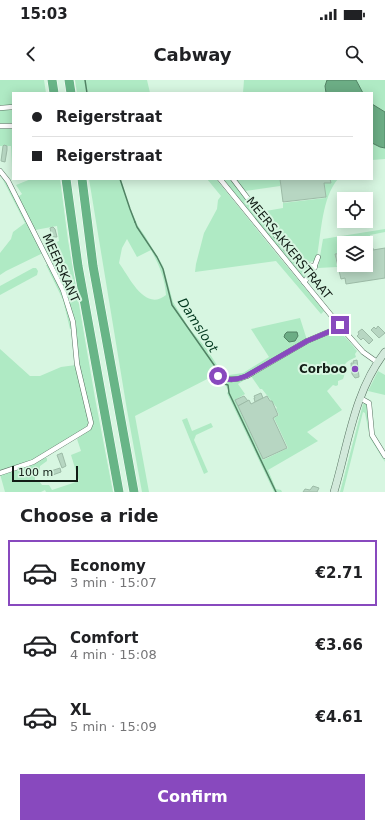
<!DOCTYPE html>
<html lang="en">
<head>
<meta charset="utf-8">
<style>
  :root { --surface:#fff; --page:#f2f2f2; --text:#202124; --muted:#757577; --line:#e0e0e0; --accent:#8849be }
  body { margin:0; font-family:"DejaVu Sans",sans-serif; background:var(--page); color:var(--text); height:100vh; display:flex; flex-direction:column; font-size:15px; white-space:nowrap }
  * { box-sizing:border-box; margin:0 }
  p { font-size:13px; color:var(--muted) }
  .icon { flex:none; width:22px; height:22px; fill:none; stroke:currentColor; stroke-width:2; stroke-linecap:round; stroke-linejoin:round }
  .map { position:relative; height:412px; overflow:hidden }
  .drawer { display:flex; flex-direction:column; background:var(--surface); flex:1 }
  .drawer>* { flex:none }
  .banner { position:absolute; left:12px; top:12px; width:361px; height:88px; border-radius:0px; box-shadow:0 2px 10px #0003; display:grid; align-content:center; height:88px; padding:0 20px; background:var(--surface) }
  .fabs { position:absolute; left:337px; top:112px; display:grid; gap:8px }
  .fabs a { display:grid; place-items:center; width:36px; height:36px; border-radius:0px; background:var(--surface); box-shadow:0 2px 10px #0003; font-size:20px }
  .scale { position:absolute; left:12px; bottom:10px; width:66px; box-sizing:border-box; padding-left:4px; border:2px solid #121d16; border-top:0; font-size:11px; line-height:14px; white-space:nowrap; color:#121d16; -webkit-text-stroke:3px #d7f6e1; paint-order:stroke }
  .end { position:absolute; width:18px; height:18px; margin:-9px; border:5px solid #8849be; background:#fff; box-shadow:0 0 0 2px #fff }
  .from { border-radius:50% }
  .banner b { display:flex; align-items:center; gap:14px; height:38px; font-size:15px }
  .banner b+b { border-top:1px solid var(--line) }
  .banner i { width:10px; height:10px; background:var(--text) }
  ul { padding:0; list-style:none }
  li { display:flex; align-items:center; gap:12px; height:66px; margin:0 8px 6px; padding:0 12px; border:2px solid transparent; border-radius:0px }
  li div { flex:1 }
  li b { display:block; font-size:15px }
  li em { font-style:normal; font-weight:700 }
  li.active { border-color:var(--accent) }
  li>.icon { width:36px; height:36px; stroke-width:1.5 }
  h2 { padding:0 20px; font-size:18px; line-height:48px }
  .cta { display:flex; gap:8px; margin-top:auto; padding:8px 20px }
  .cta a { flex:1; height:46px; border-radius:0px; background:var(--accent); color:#fff; font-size:16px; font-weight:700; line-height:46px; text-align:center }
  .status { display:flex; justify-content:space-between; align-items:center; height:28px; padding:0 20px; background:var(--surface); direction:ltr }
  .status svg { height:11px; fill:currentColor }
  header { display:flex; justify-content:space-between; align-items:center; height:52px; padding:0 20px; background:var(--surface); font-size:18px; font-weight:700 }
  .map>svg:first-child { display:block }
  .green { fill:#afeac4; fill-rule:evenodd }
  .water { fill:#6cad85; stroke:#518264 }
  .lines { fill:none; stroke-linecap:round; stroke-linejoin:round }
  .stream { stroke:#518264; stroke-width:1.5 }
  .building { fill:#b7d6c2; stroke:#9dbba7 }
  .minor-casing { stroke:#567260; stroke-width:5.5 }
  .secondary-casing { stroke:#567260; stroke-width:8 }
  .motorway-casing { stroke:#fff; stroke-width:10 }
  .minor { stroke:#fff; stroke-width:4.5 }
  .secondary { stroke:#d2e9db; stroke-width:7 }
  .motorway { stroke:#68b587; stroke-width:9 }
  .route { stroke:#8849be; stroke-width:5 }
  .poi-dot { fill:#8849be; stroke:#d7f6e1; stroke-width:1.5 }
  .labels { text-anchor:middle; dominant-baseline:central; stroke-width:4; stroke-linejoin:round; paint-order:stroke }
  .street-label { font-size:12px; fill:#121d16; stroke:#d7f6e1 }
  .poi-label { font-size:12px; font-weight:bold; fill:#121d16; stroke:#d7f6e1; text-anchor:end }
  .water-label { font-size:13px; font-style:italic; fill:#00371d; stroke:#d7f6e1 }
</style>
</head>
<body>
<div class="status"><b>15:03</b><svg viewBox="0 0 49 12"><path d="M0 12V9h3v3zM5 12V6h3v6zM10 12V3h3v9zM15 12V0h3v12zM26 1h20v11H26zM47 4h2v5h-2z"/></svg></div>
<header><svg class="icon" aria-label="back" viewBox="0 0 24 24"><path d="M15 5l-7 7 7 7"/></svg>Cabway<svg class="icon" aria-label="search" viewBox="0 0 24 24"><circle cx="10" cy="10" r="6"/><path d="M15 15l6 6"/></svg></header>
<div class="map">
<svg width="385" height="412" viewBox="0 0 385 412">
  <rect width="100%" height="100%" fill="#d7f6e1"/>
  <g class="green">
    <polygon points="0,0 44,0 46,13 13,13 13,25 0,27"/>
    <polygon points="75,0 147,0 150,13 77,13"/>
    <polygon points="244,0 327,0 325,6 326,13 243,13"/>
    <polygon points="356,0 385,0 385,32 372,24 372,13 363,13"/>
    <polygon points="13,29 13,43 0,44 0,30"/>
    <polygon points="0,49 13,49 13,87 12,87 11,66 0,66"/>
    <polygon points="372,63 380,67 385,68 385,79 372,80"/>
    <polygon points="2,98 4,98 43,173 6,191 0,195 0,173 11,159 13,152 25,143"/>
    <polygon points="31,99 60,99 68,160 95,318 113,412 46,412 45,410 41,412 5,412 0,394 27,387 45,378 47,378 47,381 40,386 39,394 35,397 35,400 39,401 42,405 49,405 52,410 79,401 71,375 81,371 77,359 89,350 93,342 82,301 67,214 44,167 59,161 57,146 35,150 18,117 22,114 16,105"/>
    <path d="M89,99H121L128,123L138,146L145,156L163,186L173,222L189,248L206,268L222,293L229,295L243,293L269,277L251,249L300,238L307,260L274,283C286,276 327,249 339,253C346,256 352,265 357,271L355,274L356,277C337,286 349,285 343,299L338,301V305L336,306L333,305L327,311L342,330L307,352L318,361L268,390L276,409L281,410L282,412H274L227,313L229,311L224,303L215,295L135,336L149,412H142L127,330ZM127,159L137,177L151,170C159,185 165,198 166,215C145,232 130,198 119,183L122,168ZM251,296L260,309H262L277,328L276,329L279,335L274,338L288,368L263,380L235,320L245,314L238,304Z"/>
    <polygon points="207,99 216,99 280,178 324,231 321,234 276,181 195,192 196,184 204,153 217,129 218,120 221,116"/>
    <polygon points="223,99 231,99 291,177 310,188 311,191 306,197 302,197"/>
    <polygon points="235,99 280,99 280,106 245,111 243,109"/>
    <path d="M330,99H338C322,117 321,154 317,177L314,181C310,182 306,183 302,181C290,176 269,144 260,132L283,128V123L325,118L324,103L330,102Z"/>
    <polygon points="385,149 385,152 370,155 372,168 366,169 366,163 344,163 344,173 335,175 337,187 318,188 323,159"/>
    <path d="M49,184C60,205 67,226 72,249H70L63,220L46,185Z"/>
    <polygon points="33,188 36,188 38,191 37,195 0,215 0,206"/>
    <polygon points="0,269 30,296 40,296 61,287 76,285 89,340 87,347 38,377 25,383 0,390"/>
    <polygon points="378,291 385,295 385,315 368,311"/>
    <path d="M365,323H367C370,333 367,342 370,352C372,362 385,373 385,382L370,358L365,333L363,332L343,412H340L363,324Z"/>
    <polygon points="187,338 192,351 211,343 213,347 196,355 194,360 208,392 204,394 182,340"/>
  </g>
  <g class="water">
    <polygon points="327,0 356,0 363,13 326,13 325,6"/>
    <polygon points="372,24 385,32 385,68 380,67 372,63"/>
    <polygon points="287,252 297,252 298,256 295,261 289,262 284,257 285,254"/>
  </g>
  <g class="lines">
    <g class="stream">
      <polyline points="85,0 87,13"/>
      <polyline points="120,99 130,129 135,142"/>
      <polyline points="135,142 137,147 157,177 163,189 172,225 219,292"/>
      <polyline points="221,303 228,305 229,313 276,412"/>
    </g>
  </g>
  <g class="building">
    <polygon points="4,65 7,66 7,70 5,82 1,81 3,66"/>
    <polygon points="280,99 330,99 331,103 324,103 326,117 283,122"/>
    <polygon points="50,148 53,147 55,149 57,157 52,157"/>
    <polygon points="373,168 373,170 385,168 385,198 346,204 345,198 341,199 335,174 344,173 344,185 366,185 366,169"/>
    <polygon points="378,246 385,253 379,258 371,250 374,247 376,249"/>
    <polygon points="362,249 373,260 369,264 363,258 361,260 357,256 359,254 358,252"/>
    <polygon points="357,280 359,297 355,298 352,294 351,283 354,283 353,281"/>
    <polygon points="261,313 263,318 255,322 254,318 255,318 254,316"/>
    <polygon points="244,316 248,321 238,326 235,320"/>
    <polygon points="267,316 270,321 272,321 278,335 273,338 287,368 263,379 238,326 249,320 251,324"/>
    <polygon points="62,373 66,386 62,388 57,375"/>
    <polygon points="60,388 61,392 47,397 45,393"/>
    <polygon points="313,406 319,408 317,412 303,412 305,409 310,410"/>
  </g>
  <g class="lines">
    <defs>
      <g id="minor">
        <polyline points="0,28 13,27"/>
        <polyline points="0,46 13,46"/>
        <polyline points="0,91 8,101 63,210 73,242 77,284 91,343 89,348 33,382 0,393"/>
        <polyline points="220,99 339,245 363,272 377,282"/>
        <polyline points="233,99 293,178 299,182 315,187"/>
        <polyline points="304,202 312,193 318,177"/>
        <path d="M218,296C227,301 237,300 247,296L307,261L333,250L339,245"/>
        <polyline points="360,318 369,323 372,355 385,376"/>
      </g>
      <path id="secondary" d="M334,412C348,365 354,312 385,272"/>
      <g id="motorway">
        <polyline points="52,0 54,13"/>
        <polyline points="69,0 71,13"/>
        <polyline points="66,99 78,186 119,412"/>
        <polyline points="82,99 93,186 134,412"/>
      </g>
    </defs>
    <use href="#minor" class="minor-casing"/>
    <use href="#secondary" class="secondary-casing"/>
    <use href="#motorway" class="motorway-casing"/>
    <use href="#minor" class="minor"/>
    <use href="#secondary" class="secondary"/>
    <use href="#motorway" class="motorway"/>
  </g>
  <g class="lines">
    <path class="route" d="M218,296C227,301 237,300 246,296L307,261L333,250L340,245"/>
  </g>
  <circle class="poi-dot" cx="355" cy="289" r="4"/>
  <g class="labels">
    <g class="street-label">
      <text transform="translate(289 168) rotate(51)">MEERSAKKERSTRAAT</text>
      <text transform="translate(61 188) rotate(66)">MEERSKANT</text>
    </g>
    <g class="poi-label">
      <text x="347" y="289">Corboo</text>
    </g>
    <g class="water-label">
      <text transform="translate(198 245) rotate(57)">Damsloot</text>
    </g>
  </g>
</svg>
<div class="fabs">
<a><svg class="icon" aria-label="locate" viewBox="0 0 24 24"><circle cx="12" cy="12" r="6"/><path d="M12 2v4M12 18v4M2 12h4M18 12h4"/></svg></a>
<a><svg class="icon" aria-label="layers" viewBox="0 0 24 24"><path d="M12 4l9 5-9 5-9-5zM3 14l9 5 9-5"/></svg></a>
</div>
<div class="scale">100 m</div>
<i class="end from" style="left:218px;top:296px"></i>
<i class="end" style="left:340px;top:245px"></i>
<div class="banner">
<b><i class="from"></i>Reigerstraat</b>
<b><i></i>Reigerstraat</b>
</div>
</div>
<section class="drawer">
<h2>Choose a ride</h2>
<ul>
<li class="active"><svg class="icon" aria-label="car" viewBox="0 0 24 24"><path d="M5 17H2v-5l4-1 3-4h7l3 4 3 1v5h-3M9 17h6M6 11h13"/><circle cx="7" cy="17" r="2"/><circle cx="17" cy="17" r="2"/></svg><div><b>Economy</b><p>3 min · 15:07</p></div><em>€2.71</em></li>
<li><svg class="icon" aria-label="car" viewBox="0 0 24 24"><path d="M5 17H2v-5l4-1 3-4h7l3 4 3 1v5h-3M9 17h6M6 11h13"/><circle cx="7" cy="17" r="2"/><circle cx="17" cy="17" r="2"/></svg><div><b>Comfort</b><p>4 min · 15:08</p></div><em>€3.66</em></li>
<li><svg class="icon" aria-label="car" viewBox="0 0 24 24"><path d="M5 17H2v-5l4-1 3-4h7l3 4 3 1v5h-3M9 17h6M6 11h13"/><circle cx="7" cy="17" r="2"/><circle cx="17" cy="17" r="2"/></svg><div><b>XL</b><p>5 min · 15:09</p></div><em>€4.61</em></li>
</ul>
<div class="cta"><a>Confirm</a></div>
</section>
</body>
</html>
